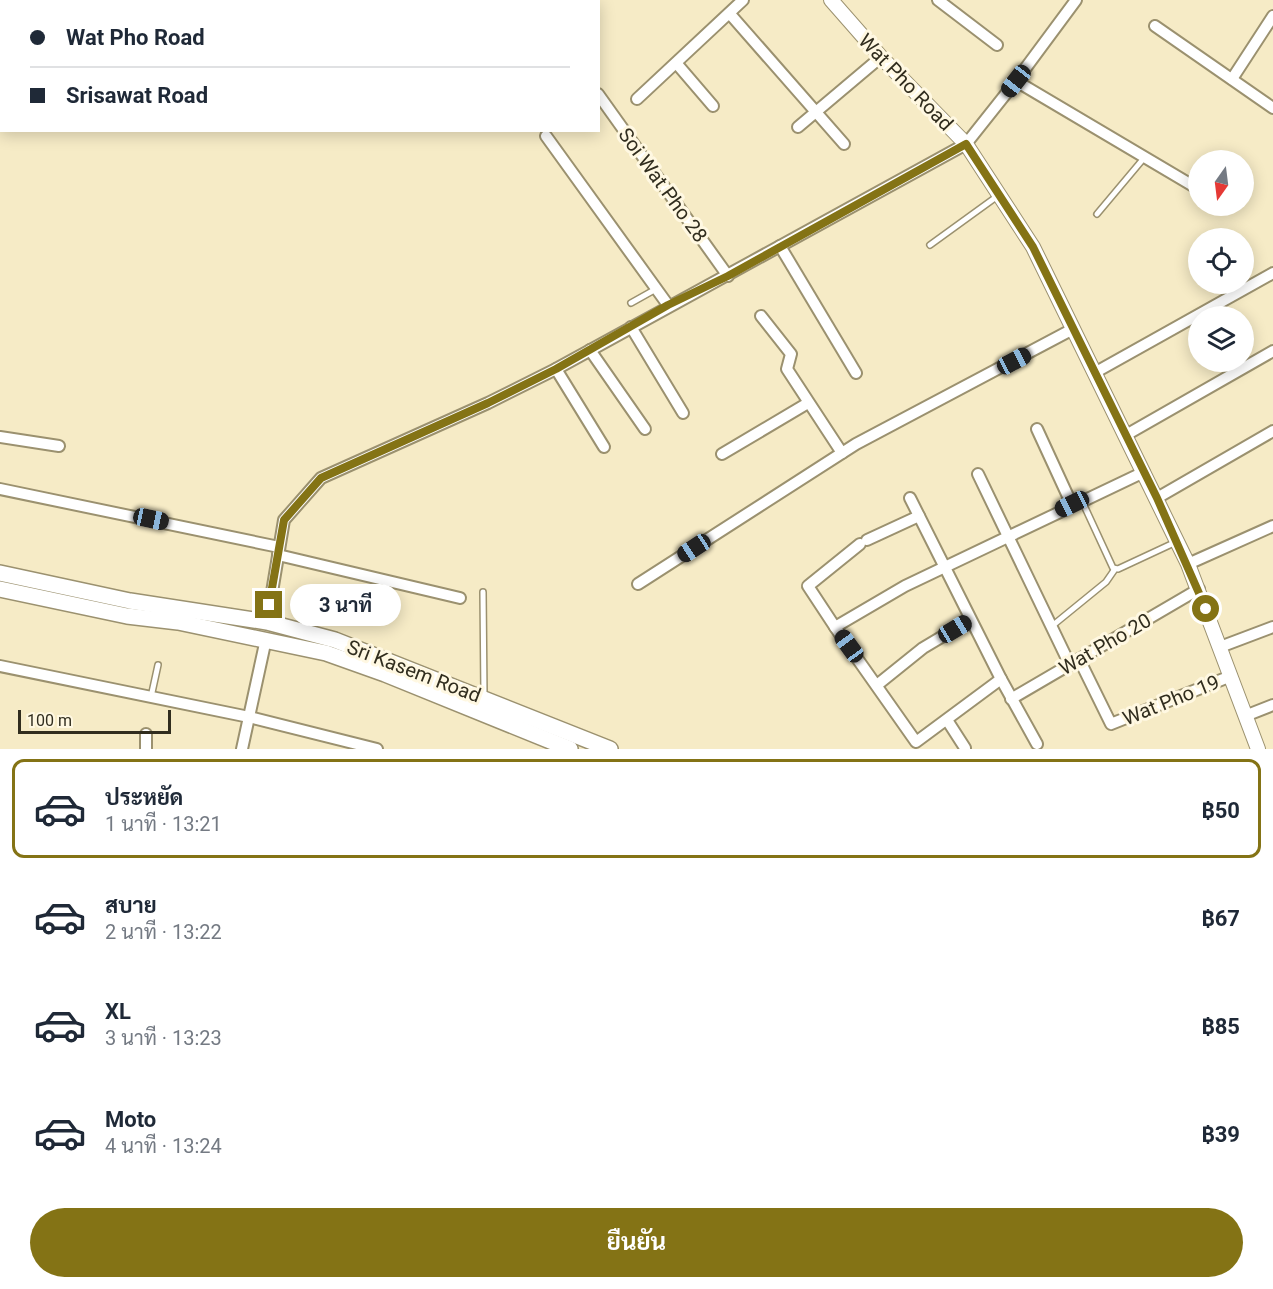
<!DOCTYPE html>
<html lang="th">
<head>
<meta charset="utf-8">
<style>
  :root { --surface:#fff; --page:#f2f2f3; --text:#1f2937; --muted:#747a83; --line:#e0e1e3; --accent:#847315 }
  body { margin:0; font-family:Roboto,Sarabun,sans-serif; background:var(--page); color:var(--text); height:100vh; display:flex; flex-direction:column; font-size:22px; white-space:nowrap }
  * { box-sizing:border-box; margin:0 }
  p { font-size:20px; color:var(--muted) }
  .icon { flex:none; width:33px; height:33px; fill:none; stroke:currentColor; stroke-width:2; stroke-linecap:round; stroke-linejoin:round }
  .map { position:relative; height:749px; overflow:hidden }
  .drawer { display:flex; flex-direction:column; background:var(--surface); flex:1 }
  .drawer>* { flex:none }
  .top-card { position:absolute; left:0px; top:0px; width:600px; height:132px; box-shadow:0 3px 15px #0003; display:grid; align-content:center; height:132px; padding:0 30px; background:var(--surface) }
  .needle { width:39px; rotate:194deg }
  .fabs { position:absolute; left:1188px; top:150px; display:grid; gap:12px }
  .fabs a { display:grid; place-items:center; width:66px; height:66px; border-radius:50%; background:var(--surface); box-shadow:0 3px 15px #0003; font-size:30px }
  .scale { position:absolute; left:18px; bottom:15px; width:153px; box-sizing:border-box; padding-left:6px; border:3px solid #312d1e; border-top:0; font-size:16px; line-height:21px; white-space:nowrap; color:#312d1e; -webkit-text-stroke:4px #fff8e2; paint-order:stroke }
  .end { position:absolute; width:27px; height:27px; margin:-14px; border:8px solid #847315; background:#fff; box-shadow:0 0 0 3px #fff }
  .from { border-radius:50% }
  .bubble { position:absolute; height:42px; border-radius:21px; background:var(--surface); box-shadow:0 3px 15px #0003; font-size:20px; font-weight:700; line-height:42px; text-align:center }
  .car { position:absolute; width:18px; height:36px; margin:-18px -9px; border-radius:8px; box-shadow:0 0 4px 2px #0007; background:linear-gradient(#222 24%,#8ab4d8 0 40%,#222 0 76%,#8ab4d8 0 86%,#222 0) }
  .top-card b { display:flex; align-items:center; gap:21px; height:57px; font-size:22px }
  .top-card b+b { border-top:2px solid var(--line) }
  .top-card i { width:15px; height:15px; background:var(--text) }
  ul { padding:10px 0 0; list-style:none }
  li { display:flex; align-items:center; gap:18px; height:99px; margin:0 12px 9px; padding:0 18px; border:3px solid transparent; border-radius:12px }
  li div { flex:1 }
  li b { display:block; font-size:22px }
  li em { font-style:normal; font-weight:700 }
  li.on { border-color:var(--accent) }
  li>.icon { width:54px; height:54px; stroke-width:1.5 }
  .action { display:flex; gap:12px; margin-top:auto; padding:12px 30px }
  .action a { flex:1; height:69px; border-radius:36px; background:var(--accent); color:#fff; font-size:24px; font-weight:700; line-height:69px; text-align:center }
  .map>svg:first-child { display:block }
  .lines { fill:none; stroke-linecap:round; stroke-linejoin:round }
  .service-casing { stroke:#9b916f; stroke-width:8 }
  .minor-casing { stroke:#9b916f; stroke-width:14 }
  .tertiary-casing { stroke:#9b916f; stroke-width:16 }
  .secondary-casing { stroke:#9b916f; stroke-width:18 }
  .service { stroke:#fff; stroke-width:5 }
  .minor { stroke:#fff; stroke-width:10 }
  .tertiary { stroke:#fff; stroke-width:14 }
  .secondary { stroke:#fff; stroke-width:15 }
  .route { stroke:#847315; stroke-width:8 }
  .labels { text-anchor:middle; dominant-baseline:central; stroke-width:6; stroke-linejoin:round; paint-order:stroke }
  .street-label { font-size:20px; fill:#312d1e; stroke:#fff8e2 }
</style>
</head>
<body>
<div class="map">
<svg width="1273" height="749" viewBox="0 0 1273 749">
  <rect width="100%" height="100%" fill="#f6ebc6"/>
  <g class="lines">
    <defs>
      <g id="service">
        <polyline points="1097,214 1144,158"/>
        <polyline points="930,245 999,195"/>
        <polyline points="631,303 656,289"/>
        <polyline points="1082,501 1113,568 1118,569 1176,542"/>
        <polyline points="483,592 484,696"/>
        <polyline points="1052,626 1106,582 1115,569"/>
        <polyline points="151,697 158,665"/>
      </g>
      <g id="minor">
        <polyline points="938,0 997,45"/>
        <polyline points="570,2 571,0"/>
        <polyline points="730,14 844,144"/>
        <polyline points="1155,26 1273,108"/>
        <polyline points="677,64 713,106"/>
        <polyline points="1232,79 1273,16"/>
        <polyline points="1016,81 1195,187"/>
        <polyline points="598,94 728,276"/>
        <polyline points="637,99 743,0"/>
        <polyline points="798,127 881,57"/>
        <polyline points="546,136 668,305"/>
        <polyline points="780,246 856,373"/>
        <polyline points="761,316 791,354 787,369 842,453"/>
        <polyline points="631,327 683,413"/>
        <polyline points="590,350 645,429"/>
        <polyline points="556,369 604,447"/>
        <polyline points="1096,372 1273,273"/>
        <polyline points="1037,429 1072,505"/>
        <polyline points="1126,435 1273,351"/>
        <polyline points="0,437 59,446"/>
        <polyline points="722,454 808,403"/>
        <polyline points="978,474 1070,665"/>
        <polyline points="0,489 279,547"/>
        <polyline points="910,498 1001,679 1037,744"/>
        <polyline points="1157,498 1273,431"/>
        <polyline points="867,540 919,516"/>
        <polyline points="278,555 460,598"/>
        <polyline points="1188,564 1273,526"/>
        <polyline points="638,584 856,444 1073,329"/>
        <polyline points="267,622 284,520 321,478 488,403 556,369 966,144 1016,81 1076,0"/>
        <polyline points="835,627 808,586 860,544"/>
        <polyline points="1220,647 1273,627"/>
        <polyline points="1079,659 1111,724 1231,676"/>
        <polyline points="0,666 249,717 377,749"/>
        <polyline points="1001,679 916,742 835,627 905,586 1144,472"/>
        <polyline points="877,685 923,648 970,620"/>
        <polyline points="1011,699 1199,589"/>
        <polyline points="1245,716 1273,705"/>
        <polyline points="947,720 965,748"/>
        <polyline points="146,734 146,749"/>
        <polyline points="242,749 266,639"/>
      </g>
      <polyline id="tertiary" points="831,0 881,57 966,144 1033,247 1188,564 1258,749"/>
      <g id="secondary">
        <polyline points="0,573 130,601 267,622 335,640 610,749"/>
        <polyline points="0,589 127,616 178,622 326,653 385,674 570,749"/>
      </g>
    </defs>
    <use href="#service" class="service-casing"/>
    <use href="#minor" class="minor-casing"/>
    <use href="#tertiary" class="tertiary-casing"/>
    <use href="#secondary" class="secondary-casing"/>
    <use href="#service" class="service"/>
    <use href="#minor" class="minor"/>
    <use href="#tertiary" class="tertiary"/>
    <use href="#secondary" class="secondary"/>
  </g>
  <g class="lines">
    <polyline class="route" points="269,605 284,520 321,478 488,403 556,369 668,305 728,276 966,144 1033,247 1157,498 1206,609"/>
  </g>
  <g class="labels">
    <g class="street-label">
      <text transform="translate(906 82) rotate(46)">Wat Pho Road</text>
      <text transform="translate(663 185) rotate(54)">Soi Wat Pho 28</text>
      <text transform="translate(1105 644) rotate(-30)">Wat Pho 20</text>
      <text transform="translate(414 671) rotate(21)">Sri Kasem Road</text>
      <text transform="translate(1171 700) rotate(-22)">Wat Pho 19</text>
    </g>
  </g>
</svg>
<div class="fabs">
<a><svg class="needle" viewBox="-14 -14 28 28"><path d="M0-13l5 13h-10z" fill="#e53935"/><path d="M0 13l5-13h-10z" fill="#747a83"/></svg></a>
<a><svg class="icon" aria-label="locate" viewBox="0 0 24 24"><circle cx="12" cy="12" r="6"/><path d="M12 2v4M12 18v4M2 12h4M18 12h4"/></svg></a>
<a><svg class="icon" aria-label="layers" viewBox="0 0 24 24"><path d="M12 4l9 5-9 5-9-5zM3 14l9 5 9-5"/></svg></a>
</div>
<div class="scale">100 m</div>
<i class="end from" style="left:1206px;top:609px"></i>
<i class="end" style="left:269px;top:605px"></i>
<div class="bubble" style="left:290px;top:584px;width:111px">3 นาที</div>
<i class="car" style="left:1016px;top:81px;rotate:218deg"></i>
<i class="car" style="left:1014px;top:361px;rotate:62deg"></i>
<i class="car" style="left:1072px;top:504px;rotate:244deg"></i>
<i class="car" style="left:151px;top:519px;rotate:102deg"></i>
<i class="car" style="left:694px;top:548px;rotate:237deg"></i>
<i class="car" style="left:955px;top:629px;rotate:59deg"></i>
<i class="car" style="left:849px;top:646px;rotate:324deg"></i>
<div class="top-card">
<b><i class="from"></i>Wat Pho Road</b>
<b><i></i>Srisawat Road</b>
</div>
</div>
<section class="drawer">
<ul>
<li class="on"><svg class="icon" aria-label="car" viewBox="0 0 24 24"><path d="M5 17H2v-5l4-1 3-4h7l3 4 3 1v5h-3M9 17h6M6 11h13"/><circle cx="7" cy="17" r="2"/><circle cx="17" cy="17" r="2"/></svg><div><b>ประหยัด</b><p>1 นาที · 13:21</p></div><em>฿50</em></li>
<li><svg class="icon" aria-label="car" viewBox="0 0 24 24"><path d="M5 17H2v-5l4-1 3-4h7l3 4 3 1v5h-3M9 17h6M6 11h13"/><circle cx="7" cy="17" r="2"/><circle cx="17" cy="17" r="2"/></svg><div><b>สบาย</b><p>2 นาที · 13:22</p></div><em>฿67</em></li>
<li><svg class="icon" aria-label="car" viewBox="0 0 24 24"><path d="M5 17H2v-5l4-1 3-4h7l3 4 3 1v5h-3M9 17h6M6 11h13"/><circle cx="7" cy="17" r="2"/><circle cx="17" cy="17" r="2"/></svg><div><b>XL</b><p>3 นาที · 13:23</p></div><em>฿85</em></li>
<li><svg class="icon" aria-label="car" viewBox="0 0 24 24"><path d="M5 17H2v-5l4-1 3-4h7l3 4 3 1v5h-3M9 17h6M6 11h13"/><circle cx="7" cy="17" r="2"/><circle cx="17" cy="17" r="2"/></svg><div><b>Moto</b><p>4 นาที · 13:24</p></div><em>฿39</em></li>
</ul>
<div class="action"><a>ยืนยัน</a></div>
</section>
</body>
</html>
